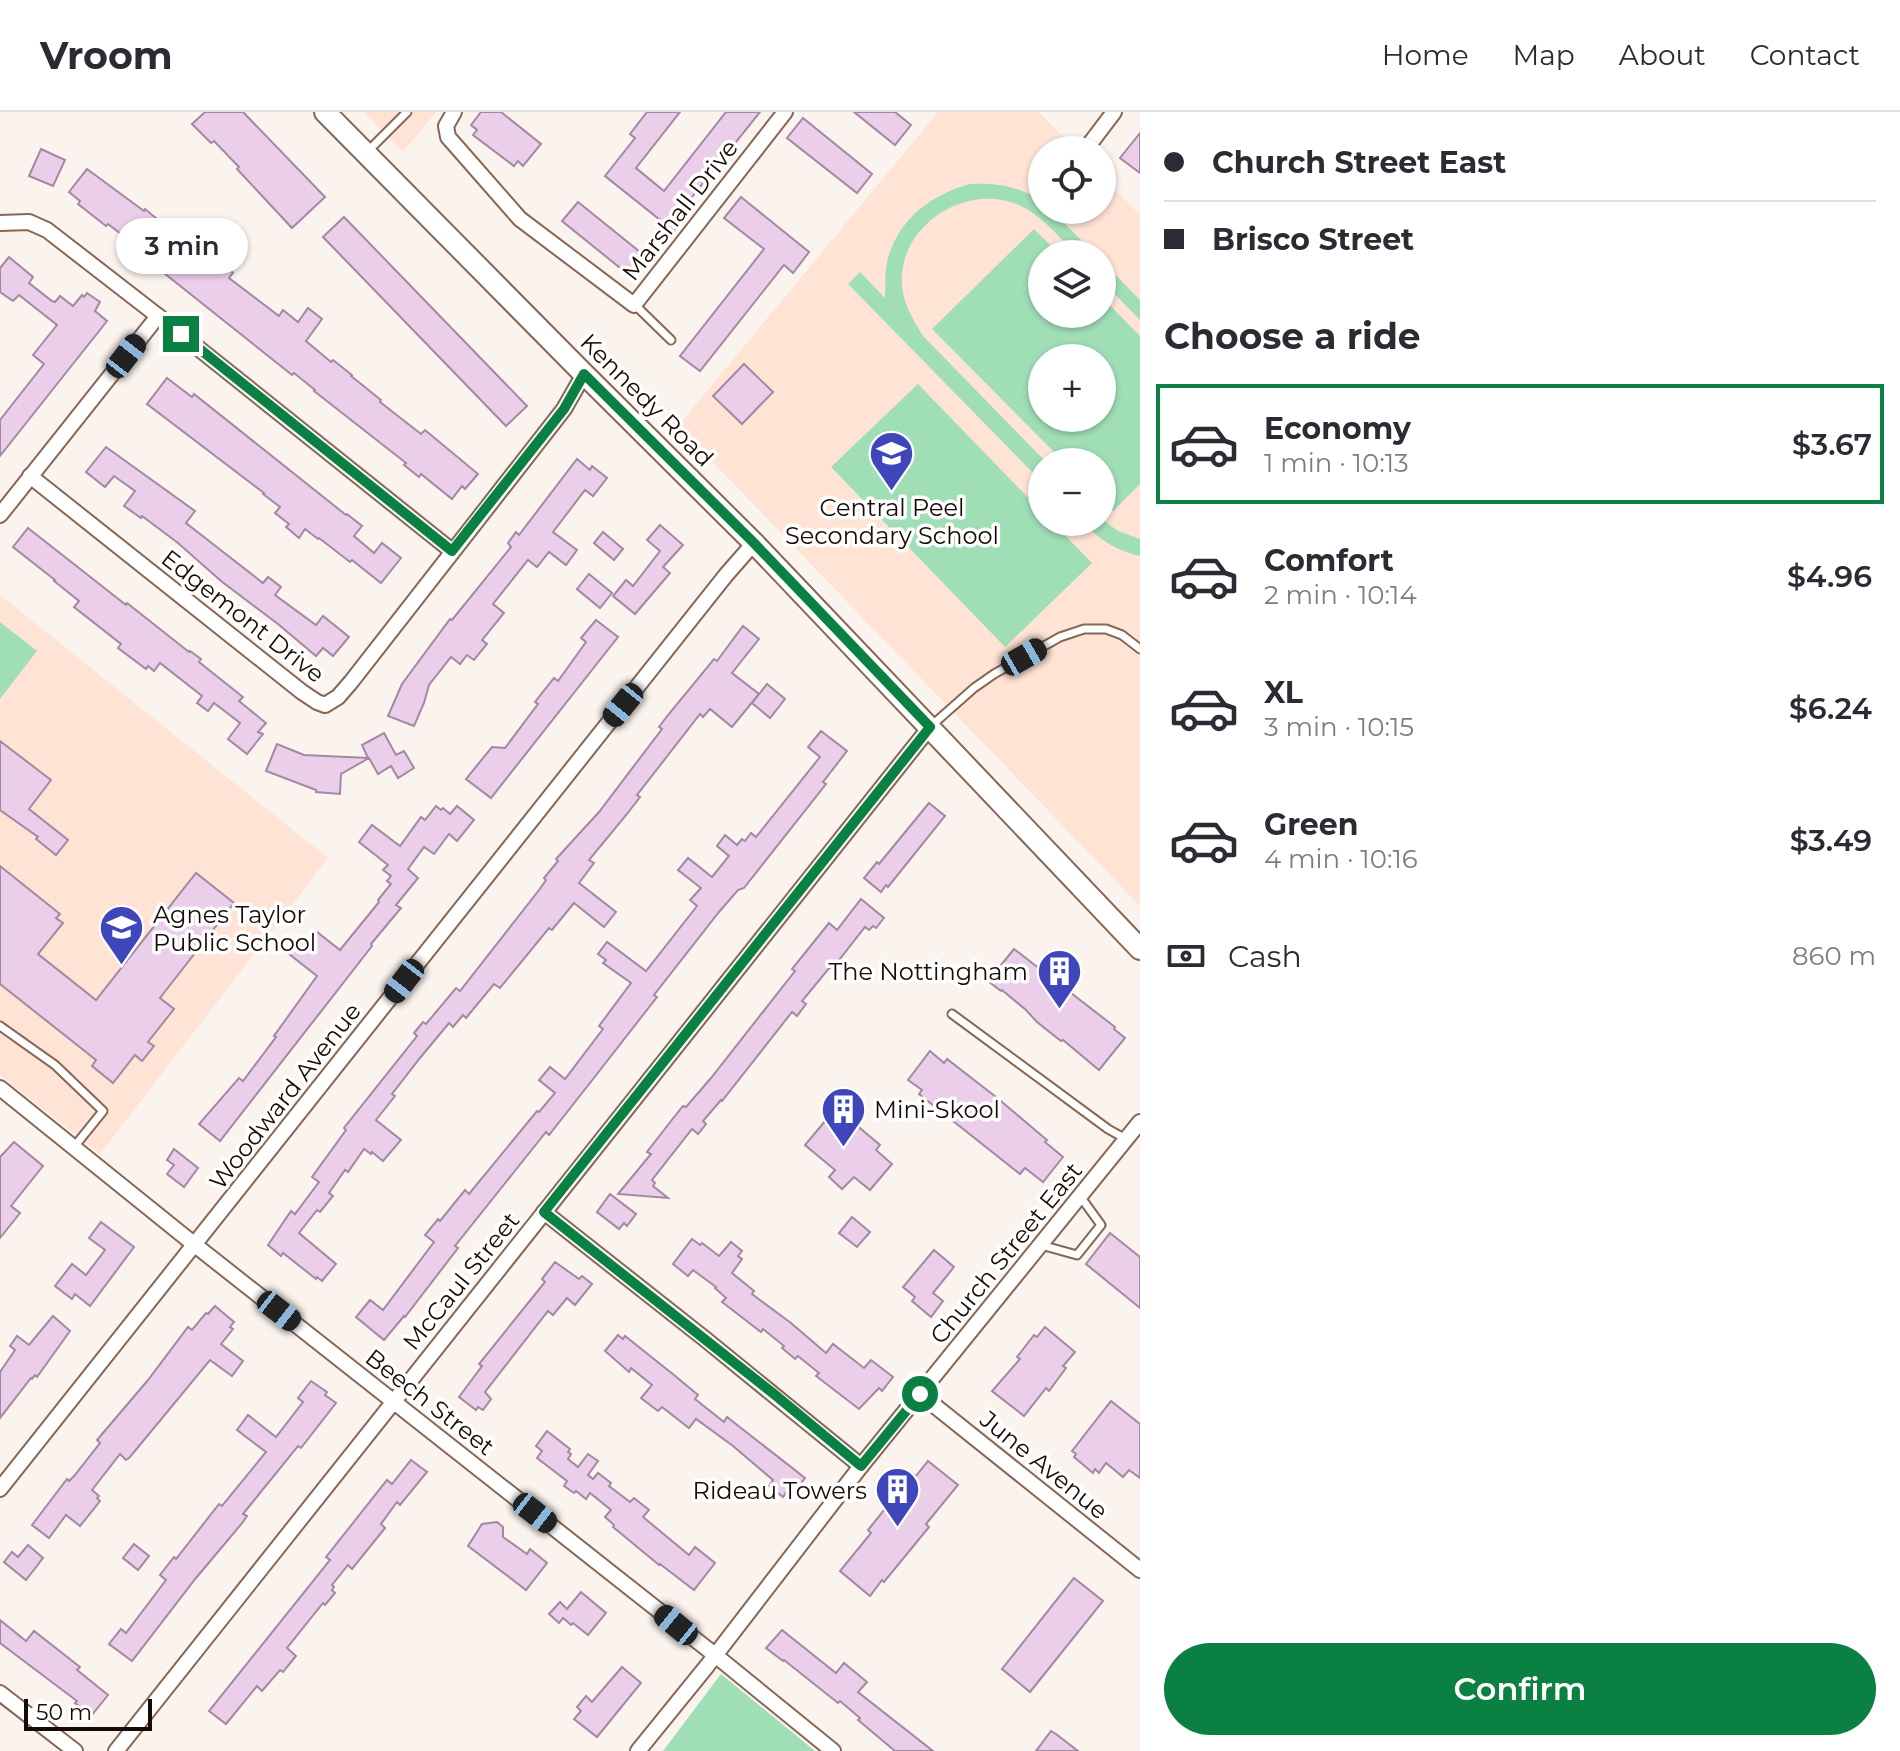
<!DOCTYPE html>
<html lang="en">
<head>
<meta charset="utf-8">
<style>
  :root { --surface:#fff; --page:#f7f7f7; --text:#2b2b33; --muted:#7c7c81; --line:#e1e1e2; --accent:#0b8043 }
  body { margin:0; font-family:Montserrat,sans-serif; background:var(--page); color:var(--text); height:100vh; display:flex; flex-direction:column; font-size:30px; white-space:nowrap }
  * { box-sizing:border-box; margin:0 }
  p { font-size:26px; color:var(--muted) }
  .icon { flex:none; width:44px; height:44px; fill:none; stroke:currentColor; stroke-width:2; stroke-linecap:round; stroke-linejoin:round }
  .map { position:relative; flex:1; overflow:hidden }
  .side { display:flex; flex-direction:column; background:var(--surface); width:760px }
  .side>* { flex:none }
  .guide { display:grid; align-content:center; height:176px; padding:0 24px; background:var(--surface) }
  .fabs { position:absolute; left:1028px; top:24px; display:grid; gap:16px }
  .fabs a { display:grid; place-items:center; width:88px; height:88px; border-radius:50%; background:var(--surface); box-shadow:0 2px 6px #0004; font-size:40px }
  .scale { position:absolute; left:24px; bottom:20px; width:128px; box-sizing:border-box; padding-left:8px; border:4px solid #160b05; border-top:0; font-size:22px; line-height:28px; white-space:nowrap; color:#160b05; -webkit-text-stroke:6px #fff; paint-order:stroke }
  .end { position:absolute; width:36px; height:36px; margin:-18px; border:10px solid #0b8043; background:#fff; box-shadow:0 0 0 4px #fff }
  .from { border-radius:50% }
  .bubble { position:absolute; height:56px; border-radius:28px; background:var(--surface); box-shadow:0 2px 6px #0004; font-size:26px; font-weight:600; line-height:56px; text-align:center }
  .car { position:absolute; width:24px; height:48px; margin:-24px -12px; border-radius:10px; box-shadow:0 0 6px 2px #0007; background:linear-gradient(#222 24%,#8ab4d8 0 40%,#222 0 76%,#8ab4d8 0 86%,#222 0) }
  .guide b { display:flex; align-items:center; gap:28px; height:76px; font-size:30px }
  .guide b+b { border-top:2px solid var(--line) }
  .guide i { width:20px; height:20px; background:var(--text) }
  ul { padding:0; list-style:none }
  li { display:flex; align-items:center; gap:24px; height:120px; margin:0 16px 12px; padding:0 8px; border:4px solid transparent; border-radius:0px }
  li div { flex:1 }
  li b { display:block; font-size:30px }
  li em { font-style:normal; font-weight:600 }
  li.current { border-color:var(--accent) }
  li>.icon { width:72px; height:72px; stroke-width:1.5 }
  h2 { padding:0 24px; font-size:36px; line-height:96px }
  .pay { display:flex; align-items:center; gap:20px; height:88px; padding:0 24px; font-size:30px }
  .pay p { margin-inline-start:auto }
  .primary-button { display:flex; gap:16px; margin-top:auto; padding:16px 24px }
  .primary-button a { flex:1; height:92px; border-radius:48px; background:var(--accent); color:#fff; font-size:32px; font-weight:600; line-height:92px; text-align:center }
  header { display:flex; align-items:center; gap:48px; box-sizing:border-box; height:112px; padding:0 40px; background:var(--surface); border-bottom:2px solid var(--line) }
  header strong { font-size:38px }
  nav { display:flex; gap:44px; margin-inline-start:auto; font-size:28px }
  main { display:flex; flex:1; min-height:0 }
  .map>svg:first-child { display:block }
  .built { fill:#ffe4d5; fill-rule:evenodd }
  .green { fill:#a0deb6; fill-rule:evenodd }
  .building { fill:#ebceea; stroke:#a388a2; stroke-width:2 }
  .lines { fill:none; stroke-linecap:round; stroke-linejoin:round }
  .lane-casing { stroke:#876755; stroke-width:11 }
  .street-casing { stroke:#876755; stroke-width:18 }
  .secondary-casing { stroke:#876755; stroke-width:24 }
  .lane { stroke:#fff; stroke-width:7 }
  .street { stroke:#fff; stroke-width:14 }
  .secondary { stroke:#fff; stroke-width:20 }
  .route { stroke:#0b8043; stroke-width:10 }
  .labels { text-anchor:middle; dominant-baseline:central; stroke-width:7; stroke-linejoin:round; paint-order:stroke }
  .street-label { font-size:24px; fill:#160b05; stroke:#fff }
  .poi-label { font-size:24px; fill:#160b05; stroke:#fff; text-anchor:start }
</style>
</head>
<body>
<header>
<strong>Vroom</strong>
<nav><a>Home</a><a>Map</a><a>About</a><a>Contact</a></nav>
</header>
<main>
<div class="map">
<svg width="1140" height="1639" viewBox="0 0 1140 1639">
  <rect width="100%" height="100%" fill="#faf3ee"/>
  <g class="built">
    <polygon points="364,0 436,0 403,40"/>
    <path d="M938,0H1039L1076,38H1042V98H1102V64L1140,103V794L678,314ZM1042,142H1102V202H1042ZM1042,246H1102V306H1042ZM1042,350H1102V410H1042Z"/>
    <polygon points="0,483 328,746 100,1042 0,963"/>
  </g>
  <g class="green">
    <path d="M970,72C997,71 1020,74 1042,90V98H1051L1095,142H1076C1059,125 1043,105 1021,94C971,70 906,108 902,162C900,186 911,205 924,225L1046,350H1042V370L848,172L860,160L885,186C886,172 884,157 889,143C901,105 933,82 970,72Z"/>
    <path d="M1034,117L1059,142H1042V202H1102V185L1140,224V372L1113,399L1102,388V350H1064L932,217ZM1102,246V306H1042V246Z"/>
    <polygon points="1102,149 1140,188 1140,208 1102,169"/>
    <polygon points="918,272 1042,400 1042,410 1052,410 1092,451 1005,535 831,355"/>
    <path d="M1102,407L1118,419L1140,427V444C1116,439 1099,427 1082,410H1102Z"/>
    <polygon points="0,510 37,539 0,587"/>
    <polygon points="721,1562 815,1639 663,1639"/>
  </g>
  <g class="building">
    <polygon points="205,0 243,0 325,85 292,116 237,57 239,55 214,29 211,31 192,12"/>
    <polygon points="481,0 501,0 541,32 523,54 518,49 514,54 473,23 477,18 471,13"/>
    <polygon points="647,0 680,0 636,56 664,79 726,0 760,0 684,95 690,99 674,119 605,64 635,26 630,22"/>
    <polygon points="854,0 895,0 911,13 895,33"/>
    <polygon points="803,6 872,62 857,81 787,26"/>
    <polygon points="1140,21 1140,61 1120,46"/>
    <polygon points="41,37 65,48 53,74 29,64"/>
    <polygon points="87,57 144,99 145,97 215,155 219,149 233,161 229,166 279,204 283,198 298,210 308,196 322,207 306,229 331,250 333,248 352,263 351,264 381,288 380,290 421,322 425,318 478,362 465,377 462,374 452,387 421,362 419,365 404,353 406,351 314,279 315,278 294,261 292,263 135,138 136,136 133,134 134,132 108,112 106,114 78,92 80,89 69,80"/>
    <polygon points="741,85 809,140 793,161 784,153 700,259 680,244 764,137 724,106"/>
    <polygon points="578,90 650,148 635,168 562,109"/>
    <polygon points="344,105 527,294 506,314 323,125"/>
    <polygon points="9,145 33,165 29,171 52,189 55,190 60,184 73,194 82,183 84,185 87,181 100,190 95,199 107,209 0,344 0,308 44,252 33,243 57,213 19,183 13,189 0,180 0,156"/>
    <polygon points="744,252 773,280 742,312 713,284"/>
    <polygon points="167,266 192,285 194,282 346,403 347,402 362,414 354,424 374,441 382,431 401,446 381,471 352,448 350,450 319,426 318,427 305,417 299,426 286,415 289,412 275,401 280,395 263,382 264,381 147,292"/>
    <polygon points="106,335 195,399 186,411 263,471 268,465 281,475 275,483 316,513 323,504 349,525 333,544 323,536 316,544 278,512 221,469 178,431 142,404 141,406 124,394 135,379 114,364 105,375 86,360"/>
    <polygon points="577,347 590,358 592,354 607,366 593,384 585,378 553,420 577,438 566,453 549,440 537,455 528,448 493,492 504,501 482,528 487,532 474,548 467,543 460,552 451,545 429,573 424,591 414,614 388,604 402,572 450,507 452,508 511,435 508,431 516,420 519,423"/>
    <polygon points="660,413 683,433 663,455 670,461 635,502 613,484 626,468 633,474 660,439 647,428"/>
    <polygon points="28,416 126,493 127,491 189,540 190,539 201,547 199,550 243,585 239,589 266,611 258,620 263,622 247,642 228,627 240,611 214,591 208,599 197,591 202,584 160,551 154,559 148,554 146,557 118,536 121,532 74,495 79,489 54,469 55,468 13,435"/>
    <polygon points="603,420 623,437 614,448 594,431"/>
    <polygon points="589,462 612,481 600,496 577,477"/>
    <polygon points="596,508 618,525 491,686 466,667 492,635 505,636 538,592 535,590 554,566 558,569 586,530 581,526"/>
    <polygon points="743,514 759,527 732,561 759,582 732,615 710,597 703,605 700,602 637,683 640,685 627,702 589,748 594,751 579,771 616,800 604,815 574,791 552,818 549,816 500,876 494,872 466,906 463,903 453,915 449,911 420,946 392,982 395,984 376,1008 401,1028 383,1049 372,1040 371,1042 364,1037 348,1060 345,1058 329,1081 333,1084 320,1100 317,1098 299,1121 336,1152 322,1169 317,1165 316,1167 283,1141 281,1144 268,1133 291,1099 295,1102 319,1070 312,1065 346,1018 344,1016 417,924 414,921 423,910 426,912 456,876 460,879 539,778 546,768 544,766 558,749 556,747 599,700 662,617 659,615 668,603 714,547 717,549"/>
    <polygon points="767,572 785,587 770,606 752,591"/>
    <polygon points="821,619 847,639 823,670 826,672 744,776 738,778 719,800 654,883 657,885 597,962 549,1023 546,1020 514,1060 455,1134 458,1136 405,1205 404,1204 384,1228 356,1205 370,1188 383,1198 434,1130 425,1123 438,1107 440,1109 465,1078 469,1082 537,999 539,1000 555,981 539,968 550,955 565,967 603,917 599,914 631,871 603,851 606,848 598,842 607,830 646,859 697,794 690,788 701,776 678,758 688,746 712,765 729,744 717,734 725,723 737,733 742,727 745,729 751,721 756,725 820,645 808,635"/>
    <polygon points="384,621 396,643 404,639 414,656 398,666 391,654 378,662 369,646 341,662 340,682 316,680 316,678 266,659 277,632 304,643 368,646 362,633"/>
    <polygon points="0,629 51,668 29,697 68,728 56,743 36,727 38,725 0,698"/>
    <polygon points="929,691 945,704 888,775 886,773 881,780 864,766 877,750 879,752"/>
    <polygon points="436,694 441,698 443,696 450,702 457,694 474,708 457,729 449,722 434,742 424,735 408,757 418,766 396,793 401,796 371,832 372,834 220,1029 199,1012 239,966 243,969 276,925 274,924 317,864 289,842 303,824 310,830 317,820 340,838 379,790 378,788 391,772 387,769 391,764 383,758 388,753 359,730 372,713 400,734 421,705 425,708"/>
    <polygon points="0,754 60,802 56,806 63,811 38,842 96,888 196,761 234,791 160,886 174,897 148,930 154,934 142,949 135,943 113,971 92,954 96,948 0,872"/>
    <polygon points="861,787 884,806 876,816 873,814 869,818 865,815 832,857 830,855 802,889 806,892 797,904 792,900 722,989 721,988 703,1009 706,1012 698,1022 692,1017 652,1068 655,1071 653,1074 668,1086 618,1082 651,1042 647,1040 671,1009 683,994 686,995 711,966 795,859 792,857 829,811 837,818"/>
    <polygon points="1014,837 1115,915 1114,917 1125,926 1099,958 1063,928 1061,929 1037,910 1026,898 1002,878 1001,879 988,869"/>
    <polygon points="930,939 944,951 947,947 996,985 1047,1028 1045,1030 1063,1045 1043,1070 1025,1056 1020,1062 919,982 922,978 908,968"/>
    <polygon points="836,996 880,1033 876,1038 892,1052 870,1078 854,1065 842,1077 829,1065 835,1058 805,1033"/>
    <polygon points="14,1030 43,1054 11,1094 20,1101 0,1126 0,1045"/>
    <polygon points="174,1037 198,1056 184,1075 167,1062 174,1053 167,1048"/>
    <polygon points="610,1082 636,1102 627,1114 624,1111 619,1117 597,1100"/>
    <polygon points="852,1105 870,1120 857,1135 839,1121"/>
    <polygon points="101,1110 134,1135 90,1194 75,1182 72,1187 55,1174 72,1152 86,1163 105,1138 89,1126"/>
    <polygon points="1110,1121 1140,1145 1140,1196 1086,1152"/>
    <polygon points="692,1127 700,1133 702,1131 719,1144 731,1130 742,1139 738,1144 742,1147 732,1161 754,1179 752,1182 791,1211 826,1241 833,1232 864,1256 871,1248 893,1265 882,1279 879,1276 859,1297 816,1264 819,1261 798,1244 795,1247 782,1236 784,1234 763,1217 761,1220 722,1190 726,1186 715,1176 716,1175 693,1158 688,1164 673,1152"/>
    <polygon points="934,1138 954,1155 933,1181 943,1189 931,1205 912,1189 915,1185 903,1175"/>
    <polygon points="555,1150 579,1167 582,1164 592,1172 575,1193 567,1186 553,1203 548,1199 485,1280 491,1287 483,1298 478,1295 476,1298 459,1285 482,1254 479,1252 545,1170 542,1167"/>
    <polygon points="215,1194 234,1210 230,1215 233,1217 221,1232 243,1249 232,1264 210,1248 130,1345 126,1348 120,1342 92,1378 99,1384 97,1386 100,1389 80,1414 66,1403 49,1426 32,1413 67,1367 69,1369 74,1364 100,1331 97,1328 148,1268 188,1215 192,1218 206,1201 208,1202"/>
    <polygon points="53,1204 70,1219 37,1265 35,1263 32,1267 31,1266 0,1306 0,1260 15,1238 10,1234 17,1224 29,1233"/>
    <polygon points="1045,1215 1075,1240 1063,1254 1066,1256 1049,1279 1046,1276 1024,1304 992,1279 1020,1247 1017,1245 1034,1223 1037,1225"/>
    <polygon points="618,1223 623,1227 625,1224 674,1263 698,1283 695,1287 724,1310 727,1305 805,1366 792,1383 787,1379 783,1385 769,1374 773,1368 733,1334 696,1307 689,1316 662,1295 658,1299 641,1286 652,1273 631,1256 629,1260 605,1239"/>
    <polygon points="311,1269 327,1280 325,1283 336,1291 301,1336 298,1334 243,1402 247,1404 243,1410 196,1466 132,1549 109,1532 121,1517 126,1521 166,1468 160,1463 174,1445 176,1447 219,1392 222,1394 266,1340 237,1318 248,1303 276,1325 303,1290 298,1286"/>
    <polygon points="1111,1289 1140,1312 1140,1366 1129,1358 1123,1365 1106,1351 1099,1361 1095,1357 1093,1361 1074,1345 1076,1342 1072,1339"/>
    <polygon points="547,1319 570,1337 568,1340 571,1342 568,1347 578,1355 588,1342 598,1349 588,1363 593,1367 598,1361 611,1371 609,1374 630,1390 634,1386 649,1398 643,1405 689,1443 695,1435 715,1451 694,1478 660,1452 659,1453 613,1415 614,1413 605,1405 611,1398 590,1381 586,1387 576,1379 574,1381 564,1374 567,1369 537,1346 542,1339 536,1334"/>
    <polygon points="411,1348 427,1360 400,1393 397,1390 381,1412 385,1416 352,1457 348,1453 332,1473 334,1475 332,1478 335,1481 325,1493 323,1491 287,1536 296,1544 283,1560 280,1558 262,1579 257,1574 226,1612 209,1599 330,1448 326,1445 387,1368 392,1372"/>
    <polygon points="928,1349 958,1373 926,1412 929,1415 884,1470 882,1468 870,1484 840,1459 871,1421 868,1418 913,1362 916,1364"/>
    <polygon points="497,1410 503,1415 503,1425 527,1442 530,1437 547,1451 526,1478 468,1434 482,1412"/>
    <polygon points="134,1432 149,1444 138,1458 123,1446"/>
    <polygon points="28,1433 43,1446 26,1468 4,1450 12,1440 18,1445"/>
    <polygon points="1074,1466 1103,1489 1030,1580 1002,1557"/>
    <polygon points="581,1480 606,1501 588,1523 573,1511 571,1513 563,1506 559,1511 549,1502 560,1490 567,1497"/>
    <polygon points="0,1508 26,1529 34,1519 80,1555 77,1558 108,1583 92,1603 75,1591 77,1589 0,1531"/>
    <polygon points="782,1518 836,1561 844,1551 867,1570 858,1580 933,1639 895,1639 858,1608 860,1606 840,1589 838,1591 784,1548 783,1549 766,1536"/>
    <polygon points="622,1555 641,1571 597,1625 574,1607 581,1599 577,1595 586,1584 592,1590"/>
    <polygon points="1051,1619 1056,1622 1078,1639 1036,1639"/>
  </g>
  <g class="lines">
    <defs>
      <g id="lane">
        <polyline points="366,41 407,0"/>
        <polyline points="635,193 671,228"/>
        <polyline points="931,614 974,576 994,562 1060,525 1084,517 1106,517 1122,523 1140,537"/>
        <polyline points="952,902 1108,1017 1126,1027"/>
        <polyline points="0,914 55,953 103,999 74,1035"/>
        <polyline points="1041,1133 1077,1143 1101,1113 1080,1084"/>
      </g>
      <g id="street">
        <polyline points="454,0 446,14 448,25 520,107 634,193 785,0"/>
        <polyline points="1089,33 1114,0"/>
        <polyline points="0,111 29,110 47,118 158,204 452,439"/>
        <polyline points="30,364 302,580 317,590 325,593 338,585 351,570 564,297 584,262"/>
        <polyline points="0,403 158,204"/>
        <polyline points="0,976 195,1133 715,1543 833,1639"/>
        <polyline points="544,1100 705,1227 861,1354"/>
        <polyline points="920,1282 1140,1458"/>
        <polyline points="0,1377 726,463 754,431"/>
        <polyline points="0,1581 75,1639"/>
        <polyline points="116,1639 930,615"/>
        <polyline points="638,1639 707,1554 861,1354 1140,1010"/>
      </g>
      <polyline id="secondary" points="325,0 584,262 754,431 1140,837"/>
    </defs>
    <use href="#lane" class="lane-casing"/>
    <use href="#street" class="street-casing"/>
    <use href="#secondary" class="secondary-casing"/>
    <use href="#lane" class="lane"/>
    <use href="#street" class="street"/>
    <use href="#secondary" class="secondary"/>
  </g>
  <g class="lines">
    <polyline class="route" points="181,222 452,439 564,297 584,262 754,431 930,615 544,1100 774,1282 861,1354 920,1282"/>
  </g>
  <defs>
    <symbol id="school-pin" viewBox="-11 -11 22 30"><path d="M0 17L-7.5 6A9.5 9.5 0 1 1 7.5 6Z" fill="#3e46ba" stroke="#fff"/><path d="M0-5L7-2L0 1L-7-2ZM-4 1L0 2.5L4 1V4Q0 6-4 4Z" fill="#fff"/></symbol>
    <symbol id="building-pin" viewBox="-11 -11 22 30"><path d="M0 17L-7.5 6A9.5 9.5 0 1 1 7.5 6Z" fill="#3e46ba" stroke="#fff"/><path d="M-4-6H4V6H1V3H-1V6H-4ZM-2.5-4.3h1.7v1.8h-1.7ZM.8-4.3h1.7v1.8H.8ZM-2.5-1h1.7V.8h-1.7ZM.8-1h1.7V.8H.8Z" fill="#fff"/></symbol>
  </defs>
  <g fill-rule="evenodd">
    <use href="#school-pin" x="866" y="316" width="51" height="69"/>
    <use href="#school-pin" x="96" y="790" width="51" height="69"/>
    <use href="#building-pin" x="1034" y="834" width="51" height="69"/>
    <use href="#building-pin" x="818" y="972" width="51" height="69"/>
    <use href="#building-pin" x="872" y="1352" width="51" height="69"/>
  </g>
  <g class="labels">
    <g class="street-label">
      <text transform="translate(680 98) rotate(-52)">Marshall Drive</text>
      <text transform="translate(647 288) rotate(45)">Kennedy Road</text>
      <text transform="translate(243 504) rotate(38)">Edgemont Drive</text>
      <text transform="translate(285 984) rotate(-52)">Woodward Avenue</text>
      <text transform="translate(1006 1141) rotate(-51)">Church Street East</text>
      <text transform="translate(461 1169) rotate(-51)">McCaul Street</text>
      <text transform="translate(430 1290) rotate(38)">Beech Street</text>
      <text transform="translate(1044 1353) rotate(39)">June Avenue</text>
    </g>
    <g class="poi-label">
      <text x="892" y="395" text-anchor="middle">Central Peel<tspan x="892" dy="28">Secondary School</tspan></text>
      <text x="153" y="802">Agnes Taylor<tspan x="153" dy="28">Public School</tspan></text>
      <text x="1028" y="859" text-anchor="end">The Nottingham</text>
      <text x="874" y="997">Mini-Skool</text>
      <text x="867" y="1378" text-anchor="end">Rideau Towers</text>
    </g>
  </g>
</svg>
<div class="fabs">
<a><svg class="icon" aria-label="locate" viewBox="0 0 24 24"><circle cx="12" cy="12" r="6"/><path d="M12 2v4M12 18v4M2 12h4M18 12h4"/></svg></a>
<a><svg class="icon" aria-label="layers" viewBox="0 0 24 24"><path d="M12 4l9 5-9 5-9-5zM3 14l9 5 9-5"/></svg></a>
<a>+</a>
<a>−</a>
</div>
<div class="scale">50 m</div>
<i class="end from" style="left:920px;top:1282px"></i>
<i class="end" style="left:181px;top:222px"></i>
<div class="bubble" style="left:116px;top:106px;width:132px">3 min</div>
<i class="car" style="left:126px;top:244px;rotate:38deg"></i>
<i class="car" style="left:1024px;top:545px;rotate:60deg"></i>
<i class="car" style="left:623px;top:593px;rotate:219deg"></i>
<i class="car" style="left:404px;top:869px;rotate:218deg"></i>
<i class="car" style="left:279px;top:1199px;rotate:128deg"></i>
<i class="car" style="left:535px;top:1401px;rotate:128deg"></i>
<i class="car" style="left:676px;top:1513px;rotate:309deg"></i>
</div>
<section class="side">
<div class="guide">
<b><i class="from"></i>Church Street East</b>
<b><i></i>Brisco Street</b>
</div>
<h2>Choose a ride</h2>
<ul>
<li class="current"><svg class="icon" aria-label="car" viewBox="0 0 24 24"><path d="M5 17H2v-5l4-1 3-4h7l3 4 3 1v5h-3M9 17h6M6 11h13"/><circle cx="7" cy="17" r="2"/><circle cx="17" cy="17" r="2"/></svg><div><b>Economy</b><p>1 min · 10:13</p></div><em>$3.67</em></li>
<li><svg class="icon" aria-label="car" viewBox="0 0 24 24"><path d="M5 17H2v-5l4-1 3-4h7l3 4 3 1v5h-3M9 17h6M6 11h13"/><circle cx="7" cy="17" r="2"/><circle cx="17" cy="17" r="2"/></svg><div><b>Comfort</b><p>2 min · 10:14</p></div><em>$4.96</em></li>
<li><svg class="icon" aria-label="car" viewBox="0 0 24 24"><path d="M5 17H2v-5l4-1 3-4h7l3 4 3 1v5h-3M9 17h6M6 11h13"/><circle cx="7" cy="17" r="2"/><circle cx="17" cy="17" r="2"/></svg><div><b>XL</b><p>3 min · 10:15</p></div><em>$6.24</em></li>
<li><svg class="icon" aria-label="car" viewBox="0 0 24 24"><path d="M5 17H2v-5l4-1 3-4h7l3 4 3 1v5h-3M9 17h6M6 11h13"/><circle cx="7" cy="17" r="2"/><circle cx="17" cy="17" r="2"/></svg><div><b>Green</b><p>4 min · 10:16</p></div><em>$3.49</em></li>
</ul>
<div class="pay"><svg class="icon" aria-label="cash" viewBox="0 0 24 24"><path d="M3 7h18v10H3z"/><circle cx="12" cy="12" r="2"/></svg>Cash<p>860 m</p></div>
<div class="primary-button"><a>Confirm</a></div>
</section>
</main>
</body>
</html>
